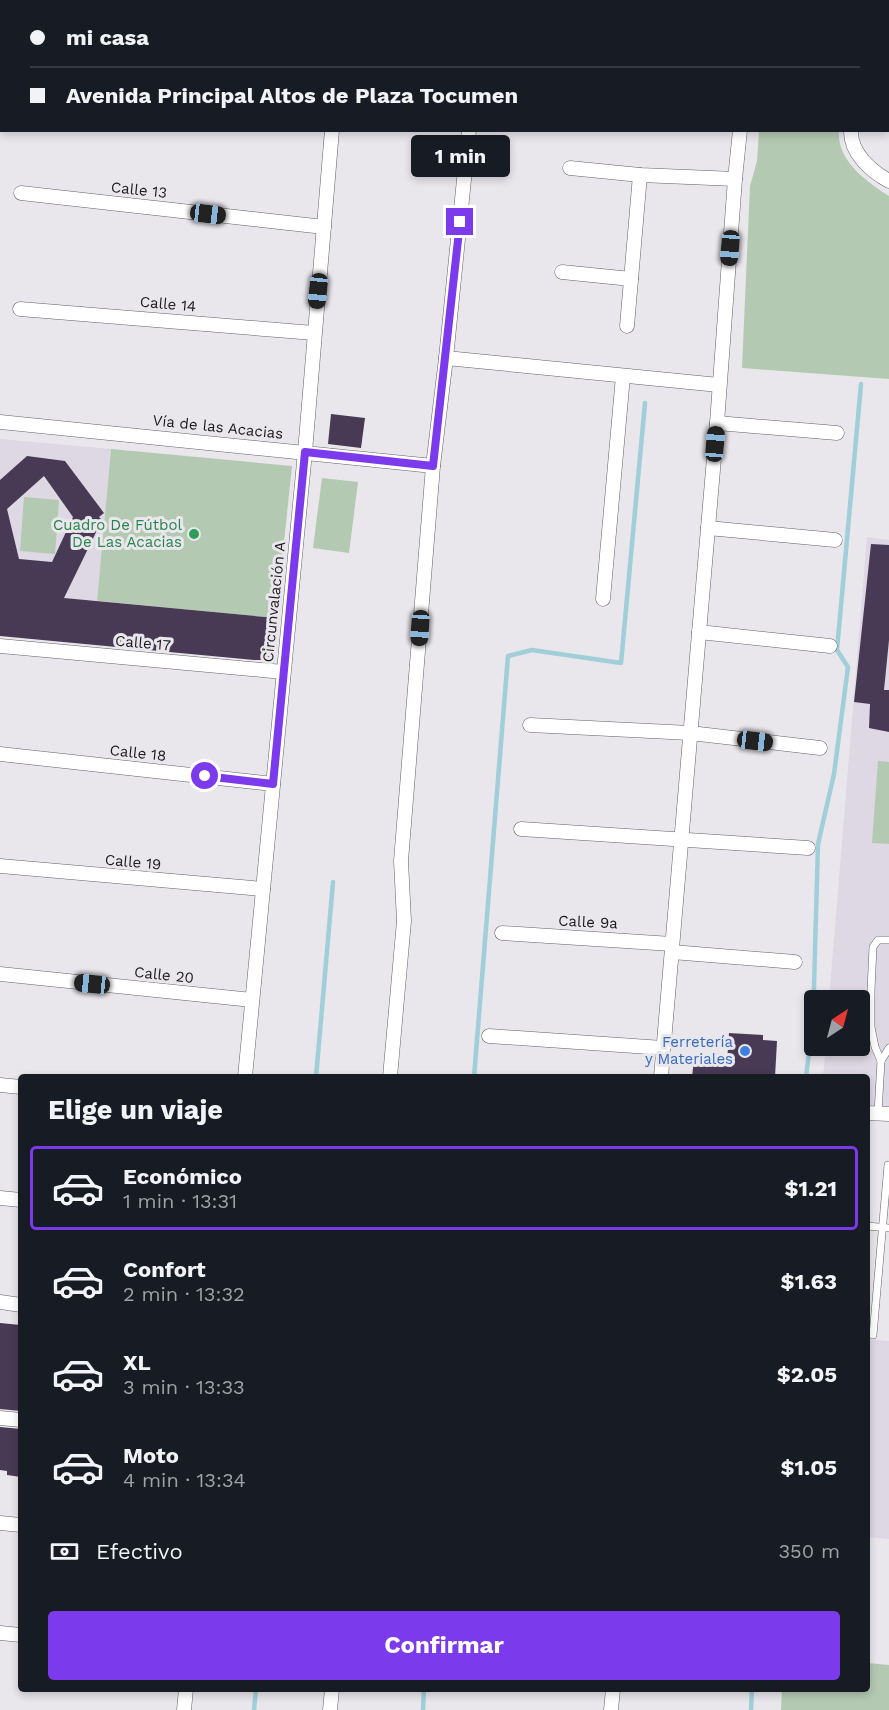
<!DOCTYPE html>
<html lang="es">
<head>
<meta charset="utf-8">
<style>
  :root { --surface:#171b24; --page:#20242c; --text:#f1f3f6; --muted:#9ea1a6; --line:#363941; --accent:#7c3aed }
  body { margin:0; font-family:"Work Sans",sans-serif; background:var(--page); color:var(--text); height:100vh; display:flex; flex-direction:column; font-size:22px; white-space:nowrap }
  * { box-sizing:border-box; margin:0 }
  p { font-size:20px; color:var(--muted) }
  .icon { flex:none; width:33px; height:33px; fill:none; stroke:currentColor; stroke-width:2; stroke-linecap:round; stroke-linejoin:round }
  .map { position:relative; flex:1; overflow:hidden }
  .sheet { position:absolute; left:18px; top:1074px; width:852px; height:618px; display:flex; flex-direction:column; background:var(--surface); border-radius:6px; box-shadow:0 3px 9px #0003 }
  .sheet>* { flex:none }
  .banner { position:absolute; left:0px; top:0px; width:890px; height:132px; box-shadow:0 3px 9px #0003; display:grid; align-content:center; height:132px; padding:0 30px; background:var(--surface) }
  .needle { width:39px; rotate:36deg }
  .tools { position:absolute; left:804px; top:990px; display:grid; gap:12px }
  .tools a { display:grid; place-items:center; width:66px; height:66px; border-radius:6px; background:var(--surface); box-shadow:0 3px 9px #0003; font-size:30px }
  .end { position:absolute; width:27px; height:27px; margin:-14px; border:8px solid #7c3aed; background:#fff; box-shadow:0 0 0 3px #fff }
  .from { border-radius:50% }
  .bubble { position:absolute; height:42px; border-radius:6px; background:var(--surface); box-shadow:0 3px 9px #0003; font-size:20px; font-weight:700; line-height:42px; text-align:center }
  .car { position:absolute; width:18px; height:36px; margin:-18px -9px; border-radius:8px; box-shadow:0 0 4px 2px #0007; background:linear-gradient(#222 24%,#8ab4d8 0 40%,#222 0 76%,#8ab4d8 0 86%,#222 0) }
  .banner b { display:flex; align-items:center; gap:21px; height:57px; font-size:22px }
  .banner b+b { border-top:2px solid var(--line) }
  .banner i { width:15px; height:15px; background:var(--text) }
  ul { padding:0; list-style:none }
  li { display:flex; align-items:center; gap:18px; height:84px; margin:0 12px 9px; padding:0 18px; border:3px solid transparent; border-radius:6px }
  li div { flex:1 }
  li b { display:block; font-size:22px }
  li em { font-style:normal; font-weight:700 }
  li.on { border-color:var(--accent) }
  li>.icon { width:54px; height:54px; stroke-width:1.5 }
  h2 { padding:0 30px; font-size:27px; line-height:72px }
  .pay { display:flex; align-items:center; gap:15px; height:66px; padding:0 30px; font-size:22px }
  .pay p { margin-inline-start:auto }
  .button { display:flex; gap:12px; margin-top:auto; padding:12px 30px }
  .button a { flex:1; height:69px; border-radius:6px; background:var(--accent); color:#fff; font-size:24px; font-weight:700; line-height:69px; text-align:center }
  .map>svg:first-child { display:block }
  .built { fill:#ded8e4 }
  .green { fill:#b4c9b1 }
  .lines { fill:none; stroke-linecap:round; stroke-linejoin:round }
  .stream { stroke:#a1cfd9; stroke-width:4.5 }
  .building { fill:#483a55; fill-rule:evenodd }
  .lane-casing { stroke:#636166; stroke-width:8 }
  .street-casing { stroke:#636166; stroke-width:15 }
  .lane { stroke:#fff; stroke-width:7 }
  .street { stroke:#fff; stroke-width:14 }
  .route { stroke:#7c3aed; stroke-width:8 }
  .leisure-dot { fill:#2e9e5b; stroke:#e9e6ec; stroke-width:2 }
  .shop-dot { fill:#3f7fe0; stroke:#e9e6ec; stroke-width:2 }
  .labels { text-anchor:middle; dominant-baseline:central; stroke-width:6; stroke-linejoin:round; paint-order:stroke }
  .street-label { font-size:15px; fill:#1b1a1c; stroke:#e9e6ec }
  .leisure-label { font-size:15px; fill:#27864d; stroke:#e9e6ec; text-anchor:end }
  .shop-label { font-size:15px; fill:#366cbe; stroke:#e9e6ec; text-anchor:end }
</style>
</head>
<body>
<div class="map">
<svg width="889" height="1710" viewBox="0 0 889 1710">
  <rect width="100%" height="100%" fill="#e9e6ec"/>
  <g class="built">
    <polygon points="0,439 111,449 97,601 0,593"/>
    <polygon points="867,537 889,540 889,1106 867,1105 867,1077 823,1077 826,1046 860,1046 860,1000 829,1000"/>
    <polygon points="867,1339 889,1341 889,1539 867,1537"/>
  </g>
  <g class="green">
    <path d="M759,131H839C837,161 866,181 889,196V379L742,368L750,186L757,161Z"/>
    <polygon points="111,449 292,466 276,618 97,601"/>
    <polygon points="322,478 358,482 349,553 313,548"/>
    <polygon points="24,497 59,500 55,554 20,551"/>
    <polygon points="878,761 889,762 889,844 872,843"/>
    <polygon points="867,1663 889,1665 889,1710 781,1710 782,1689 867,1689"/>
  </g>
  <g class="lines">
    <g class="stream">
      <polyline points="316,1077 333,882"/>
      <polyline points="474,1077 508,656 532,650 621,663 645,403"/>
      <polyline points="806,1077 813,1021 818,844 834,774 848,667 837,650 861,384"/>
      <polyline points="254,1710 256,1689"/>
      <polyline points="423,1710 424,1689"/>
      <polyline points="751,1710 752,1689"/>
    </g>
  </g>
  <g class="building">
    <polygon points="331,414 365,418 361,448 328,444"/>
    <path d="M27,456L65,461L104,513L99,517L102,520L64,598L276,618L273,656L269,660H254L0,636V480ZM44,476L73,517L52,562L19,559L7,509Z"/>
    <polygon points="871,544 889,545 889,640 884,690 889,690 889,732 869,728 870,704 854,702"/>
    <polygon points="729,1033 763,1035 763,1040 777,1041 775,1077 726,1074 726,1077 692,1077 694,1059 727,1062"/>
    <polygon points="0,1323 21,1325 21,1411 0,1409"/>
    <polygon points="0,1427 21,1429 21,1477 7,1475 7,1471 0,1470"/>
  </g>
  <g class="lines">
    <defs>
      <g id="lane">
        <polyline points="881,1061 875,1047 871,1027 871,990 873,947 878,940 889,940"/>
        <polyline points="878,1113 881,1061 889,1048"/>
        <polyline points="867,1226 889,1228"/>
        <polyline points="873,1335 888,1165"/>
      </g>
      <g id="street">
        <polyline points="294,0 310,2"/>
        <polyline points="343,2 343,0"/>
        <polyline points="483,2 483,0"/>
        <polyline points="753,2 754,0"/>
        <polyline points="860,2 860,0"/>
        <polyline points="888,89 889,89"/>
        <path d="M851,130C850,153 871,171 889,181"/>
        <polyline points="570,168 640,175 735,179"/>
        <polyline points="21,193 324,227"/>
        <polyline points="562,272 631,279"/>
        <polyline points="20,309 314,333"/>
        <polyline points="627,326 640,175"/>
        <polyline points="446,358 719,385"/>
        <polyline points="0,422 433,466"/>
        <polyline points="717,423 837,433"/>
        <polyline points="708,528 835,540"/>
        <polyline points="603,599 623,376"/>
        <polyline points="699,632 830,646"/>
        <polyline points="0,646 283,672"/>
        <polyline points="530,725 690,733 820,748"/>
        <polyline points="0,754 273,784"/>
        <polyline points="521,829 808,848"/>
        <polyline points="0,866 263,889"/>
        <polyline points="502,933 672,944"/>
        <polyline points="672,952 795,962"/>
        <polyline points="0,974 252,1000"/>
        <polyline points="489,1036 663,1048"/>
        <polyline points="245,1077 305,452 332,130"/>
        <polyline points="390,1077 404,921 401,861 433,466 446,358 469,130"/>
        <polyline points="661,1077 717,423 735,179 740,130"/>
        <polyline points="0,1085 21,1087"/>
        <polyline points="867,1113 889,1114"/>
        <polyline points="0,1198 21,1200"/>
        <polyline points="0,1302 21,1305"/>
        <polyline points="0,1418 21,1420"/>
        <polyline points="0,1523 21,1525"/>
        <polyline points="0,1633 21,1635"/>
        <polyline points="184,1710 186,1689"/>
        <polyline points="330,1710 332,1689"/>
        <polyline points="611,1710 613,1689"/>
      </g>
    </defs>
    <use href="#lane" class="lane-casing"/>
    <use href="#street" class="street-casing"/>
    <use href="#lane" class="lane"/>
    <use href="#street" class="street"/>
  </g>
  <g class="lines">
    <polyline class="route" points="205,776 273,784 305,452 433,466 460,222"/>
  </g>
  <circle class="leisure-dot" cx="194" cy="534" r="6"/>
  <circle class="shop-dot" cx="745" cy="1051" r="6"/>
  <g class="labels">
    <g class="street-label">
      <text transform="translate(139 190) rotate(6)">Calle 13</text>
      <text transform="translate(168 304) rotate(5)">Calle 14</text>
      <text transform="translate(218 427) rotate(6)">Vía de las Acacias</text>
      <text transform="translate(274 602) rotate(-84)">Circunvalación A</text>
      <text transform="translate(143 643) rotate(5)">Calle 17</text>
      <text transform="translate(138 753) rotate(6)">Calle 18</text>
      <text transform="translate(133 862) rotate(5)">Calle 19</text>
      <text transform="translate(588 922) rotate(3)">Calle 9a</text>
      <text transform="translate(164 975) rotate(6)">Calle 20</text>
    </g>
    <g class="leisure-label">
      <text x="182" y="525">Cuadro De Fútbol<tspan x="182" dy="17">De Las Acacias</tspan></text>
    </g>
    <g class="shop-label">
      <text x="733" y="1042">Ferretería<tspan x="733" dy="17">y Materiales</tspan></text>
    </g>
  </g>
</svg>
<div class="tools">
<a><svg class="needle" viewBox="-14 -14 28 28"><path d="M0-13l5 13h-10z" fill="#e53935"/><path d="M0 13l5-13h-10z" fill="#9ea1a6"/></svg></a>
</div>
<i class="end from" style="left:205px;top:776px"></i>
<i class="end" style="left:460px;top:222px"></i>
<div class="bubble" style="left:411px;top:135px;width:99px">1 min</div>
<i class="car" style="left:208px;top:214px;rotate:97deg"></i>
<i class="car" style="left:730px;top:248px;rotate:185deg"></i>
<i class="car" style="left:318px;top:291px;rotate:186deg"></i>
<i class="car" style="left:715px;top:444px;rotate:5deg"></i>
<i class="car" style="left:420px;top:628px;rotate:184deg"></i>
<i class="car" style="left:755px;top:741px;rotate:97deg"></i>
<i class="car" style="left:92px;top:984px;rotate:276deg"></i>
<div class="banner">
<b><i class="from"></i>mi casa</b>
<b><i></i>Avenida Principal Altos de Plaza Tocumen</b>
</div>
<section class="sheet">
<h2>Elige un viaje</h2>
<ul>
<li class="on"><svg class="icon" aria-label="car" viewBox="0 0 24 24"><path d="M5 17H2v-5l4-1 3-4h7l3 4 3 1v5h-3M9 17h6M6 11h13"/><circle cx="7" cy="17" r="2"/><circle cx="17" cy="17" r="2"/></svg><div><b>Económico</b><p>1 min · 13:31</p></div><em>$1.21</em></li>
<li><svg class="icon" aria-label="car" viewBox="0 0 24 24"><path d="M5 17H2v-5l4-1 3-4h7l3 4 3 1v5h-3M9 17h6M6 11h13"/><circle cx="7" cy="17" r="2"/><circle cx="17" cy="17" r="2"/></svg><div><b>Confort</b><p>2 min · 13:32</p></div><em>$1.63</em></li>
<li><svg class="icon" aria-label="car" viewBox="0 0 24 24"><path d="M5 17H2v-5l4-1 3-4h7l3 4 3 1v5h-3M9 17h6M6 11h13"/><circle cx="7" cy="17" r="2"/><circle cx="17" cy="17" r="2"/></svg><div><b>XL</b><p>3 min · 13:33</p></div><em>$2.05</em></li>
<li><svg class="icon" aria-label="car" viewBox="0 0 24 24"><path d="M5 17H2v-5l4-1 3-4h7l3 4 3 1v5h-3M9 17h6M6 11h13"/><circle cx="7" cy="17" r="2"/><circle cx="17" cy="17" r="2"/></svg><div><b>Moto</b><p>4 min · 13:34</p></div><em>$1.05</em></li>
</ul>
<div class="pay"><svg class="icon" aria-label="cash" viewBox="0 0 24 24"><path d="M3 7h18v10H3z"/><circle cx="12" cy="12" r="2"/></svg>Efectivo<p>350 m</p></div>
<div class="button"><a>Confirmar</a></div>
</section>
</div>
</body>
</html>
